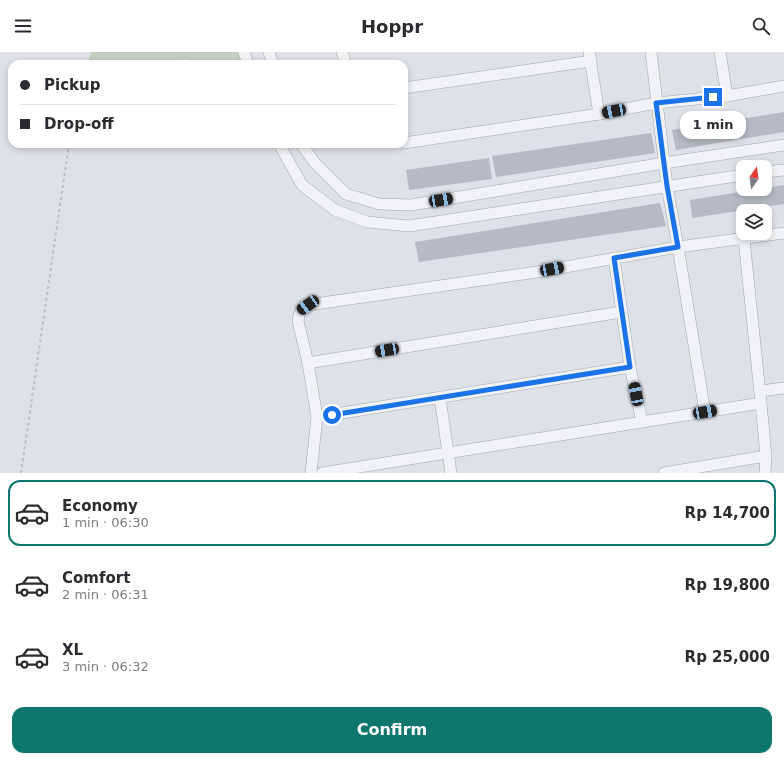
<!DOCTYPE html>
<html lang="en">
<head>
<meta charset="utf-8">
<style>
  :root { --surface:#fff; --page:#f2f2f3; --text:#2b2b33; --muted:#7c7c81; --line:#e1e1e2; --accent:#0f766e }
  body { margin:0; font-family:"DejaVu Sans",sans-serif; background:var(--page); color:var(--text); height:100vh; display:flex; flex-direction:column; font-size:15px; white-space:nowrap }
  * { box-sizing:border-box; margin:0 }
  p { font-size:13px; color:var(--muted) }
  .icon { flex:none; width:22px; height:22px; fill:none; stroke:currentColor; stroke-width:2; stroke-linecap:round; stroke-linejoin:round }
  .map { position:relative; height:421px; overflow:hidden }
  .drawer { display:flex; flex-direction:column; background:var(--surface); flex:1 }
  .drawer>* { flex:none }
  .top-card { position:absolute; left:8px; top:8px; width:400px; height:88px; border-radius:12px; box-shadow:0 2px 6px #0003; display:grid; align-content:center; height:88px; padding:0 12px; background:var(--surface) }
  .needle { width:26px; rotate:14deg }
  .controls { position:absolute; left:736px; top:108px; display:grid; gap:8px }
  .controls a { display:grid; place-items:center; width:36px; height:36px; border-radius:8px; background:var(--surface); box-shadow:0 2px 6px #0003; font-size:20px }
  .end { position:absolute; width:18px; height:18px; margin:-9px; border:5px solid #1a73e8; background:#fff; box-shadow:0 0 0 2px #fff }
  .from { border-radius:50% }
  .bubble { position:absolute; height:28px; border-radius:12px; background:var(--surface); box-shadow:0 2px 6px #0003; font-size:13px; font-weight:700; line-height:28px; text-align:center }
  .car { position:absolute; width:12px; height:24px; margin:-12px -6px; border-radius:5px; box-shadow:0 0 3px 1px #0007; background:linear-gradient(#222 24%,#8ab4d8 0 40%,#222 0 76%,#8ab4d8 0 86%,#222 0) }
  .top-card b { display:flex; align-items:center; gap:14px; height:38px; font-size:15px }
  .top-card b+b { border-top:1px solid var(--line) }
  .top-card i { width:10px; height:10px; background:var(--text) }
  ul { padding:7px 0 0; list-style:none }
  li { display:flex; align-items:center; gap:12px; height:66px; margin:0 8px 6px; padding:0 4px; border:2px solid transparent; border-radius:12px }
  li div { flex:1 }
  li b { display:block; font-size:15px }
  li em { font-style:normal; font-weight:700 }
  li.active { border-color:var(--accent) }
  li>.icon { width:36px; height:36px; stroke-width:1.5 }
  .action { display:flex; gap:8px; margin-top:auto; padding:8px 12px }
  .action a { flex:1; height:46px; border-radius:12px; background:var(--accent); color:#fff; font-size:16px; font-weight:700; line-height:46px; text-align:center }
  header { display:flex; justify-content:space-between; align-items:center; height:52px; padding:0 12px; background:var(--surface); font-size:18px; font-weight:700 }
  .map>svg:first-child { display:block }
  .green { fill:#c3d0bf }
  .building { fill:#b5bac3 }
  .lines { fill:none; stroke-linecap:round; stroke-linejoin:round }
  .minor-casing { stroke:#a4a8b0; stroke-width:12 }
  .path { stroke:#bcbfc5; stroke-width:2; stroke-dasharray:3 3; stroke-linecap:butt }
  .minor { stroke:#f0f2f5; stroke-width:11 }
  .route { stroke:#1a73e8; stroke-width:5 }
</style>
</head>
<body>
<header><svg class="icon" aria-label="menu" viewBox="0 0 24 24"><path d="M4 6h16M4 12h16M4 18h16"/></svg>Hoppr<svg class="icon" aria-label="search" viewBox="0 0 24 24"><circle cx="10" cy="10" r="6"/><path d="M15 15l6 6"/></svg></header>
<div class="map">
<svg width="784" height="421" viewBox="0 0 784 421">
  <rect width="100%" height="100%" fill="#dee1e6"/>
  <polygon class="green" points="91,0 240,0 244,12 187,12 186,7 153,12 88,12"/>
  <g class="building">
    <polygon points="784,60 784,80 676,98 672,78"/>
    <polygon points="651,81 655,101 496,125 492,104"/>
    <polygon points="489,106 492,127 409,138 406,118"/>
    <polygon points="784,133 784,152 692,166 690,148"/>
    <polygon points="660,151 666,174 419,210 415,190"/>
  </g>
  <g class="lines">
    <defs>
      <g id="minor">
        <polyline points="244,0 248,12"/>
        <polyline points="269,0 273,12"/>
        <polyline points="342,0 346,12"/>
        <polyline points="589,0 599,62"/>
        <polyline points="651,0 667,134 678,195 705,360"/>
        <polyline points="720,0 727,44"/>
        <polyline points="404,36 591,9"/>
        <polyline points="404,91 599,62 656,51 727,44 784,34"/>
        <polyline points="279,92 302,133 335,158 367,170 409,174 743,123"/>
        <polyline points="301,92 315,111 346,142 379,152 411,153 664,111 784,93"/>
        <polyline points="765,120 784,118"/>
        <polyline points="744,187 761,351 766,404 765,421"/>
        <polyline points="614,206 630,315 642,370"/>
        <polyline points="308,311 621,260"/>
        <polyline points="760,339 784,336"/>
        <polyline points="440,346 451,421"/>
        <polyline points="317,365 630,315"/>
        <path d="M311,421L317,365L308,311L298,269C299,261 301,257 308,253L537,220L678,195L784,181"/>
        <polyline points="322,421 761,351"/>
        <polyline points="664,421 766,404"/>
      </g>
    </defs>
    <use href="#minor" class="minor-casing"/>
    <polyline class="path" points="21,421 69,92"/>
    <use href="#minor" class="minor"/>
  </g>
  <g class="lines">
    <polyline class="route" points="332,363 630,315 614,206 678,195 667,134 656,51 713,45"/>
  </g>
</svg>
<div class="controls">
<a><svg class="needle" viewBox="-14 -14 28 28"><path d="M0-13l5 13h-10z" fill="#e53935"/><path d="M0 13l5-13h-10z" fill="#7c7c81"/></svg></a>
<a><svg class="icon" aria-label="layers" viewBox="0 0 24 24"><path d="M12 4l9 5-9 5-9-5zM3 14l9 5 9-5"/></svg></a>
</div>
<i class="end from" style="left:332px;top:363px"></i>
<i class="end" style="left:713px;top:45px"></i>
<div class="bubble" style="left:680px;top:59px;width:66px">1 min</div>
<i class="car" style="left:614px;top:59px;rotate:259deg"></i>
<i class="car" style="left:441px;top:148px;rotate:80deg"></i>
<i class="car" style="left:552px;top:217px;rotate:79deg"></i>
<i class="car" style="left:308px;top:253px;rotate:235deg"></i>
<i class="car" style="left:387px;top:298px;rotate:261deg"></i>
<i class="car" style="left:636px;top:342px;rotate:349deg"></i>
<i class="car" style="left:705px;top:360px;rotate:80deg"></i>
<div class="top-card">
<b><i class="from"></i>Pickup</b>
<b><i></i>Drop-off</b>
</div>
</div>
<section class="drawer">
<ul>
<li class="active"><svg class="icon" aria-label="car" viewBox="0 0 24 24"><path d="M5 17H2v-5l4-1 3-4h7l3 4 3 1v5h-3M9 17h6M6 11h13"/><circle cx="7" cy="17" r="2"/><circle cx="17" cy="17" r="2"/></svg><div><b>Economy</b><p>1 min · 06:30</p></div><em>Rp 14,700</em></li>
<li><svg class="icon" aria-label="car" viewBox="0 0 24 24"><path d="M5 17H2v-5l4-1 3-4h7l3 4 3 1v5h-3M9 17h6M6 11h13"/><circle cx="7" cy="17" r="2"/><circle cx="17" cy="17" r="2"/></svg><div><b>Comfort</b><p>2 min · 06:31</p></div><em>Rp 19,800</em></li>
<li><svg class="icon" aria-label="car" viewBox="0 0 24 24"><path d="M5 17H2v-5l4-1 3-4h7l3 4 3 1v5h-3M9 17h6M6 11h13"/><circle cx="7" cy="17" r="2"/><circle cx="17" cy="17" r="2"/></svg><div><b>XL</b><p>3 min · 06:32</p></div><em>Rp 25,000</em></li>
</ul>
<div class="action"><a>Confirm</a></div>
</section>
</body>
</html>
